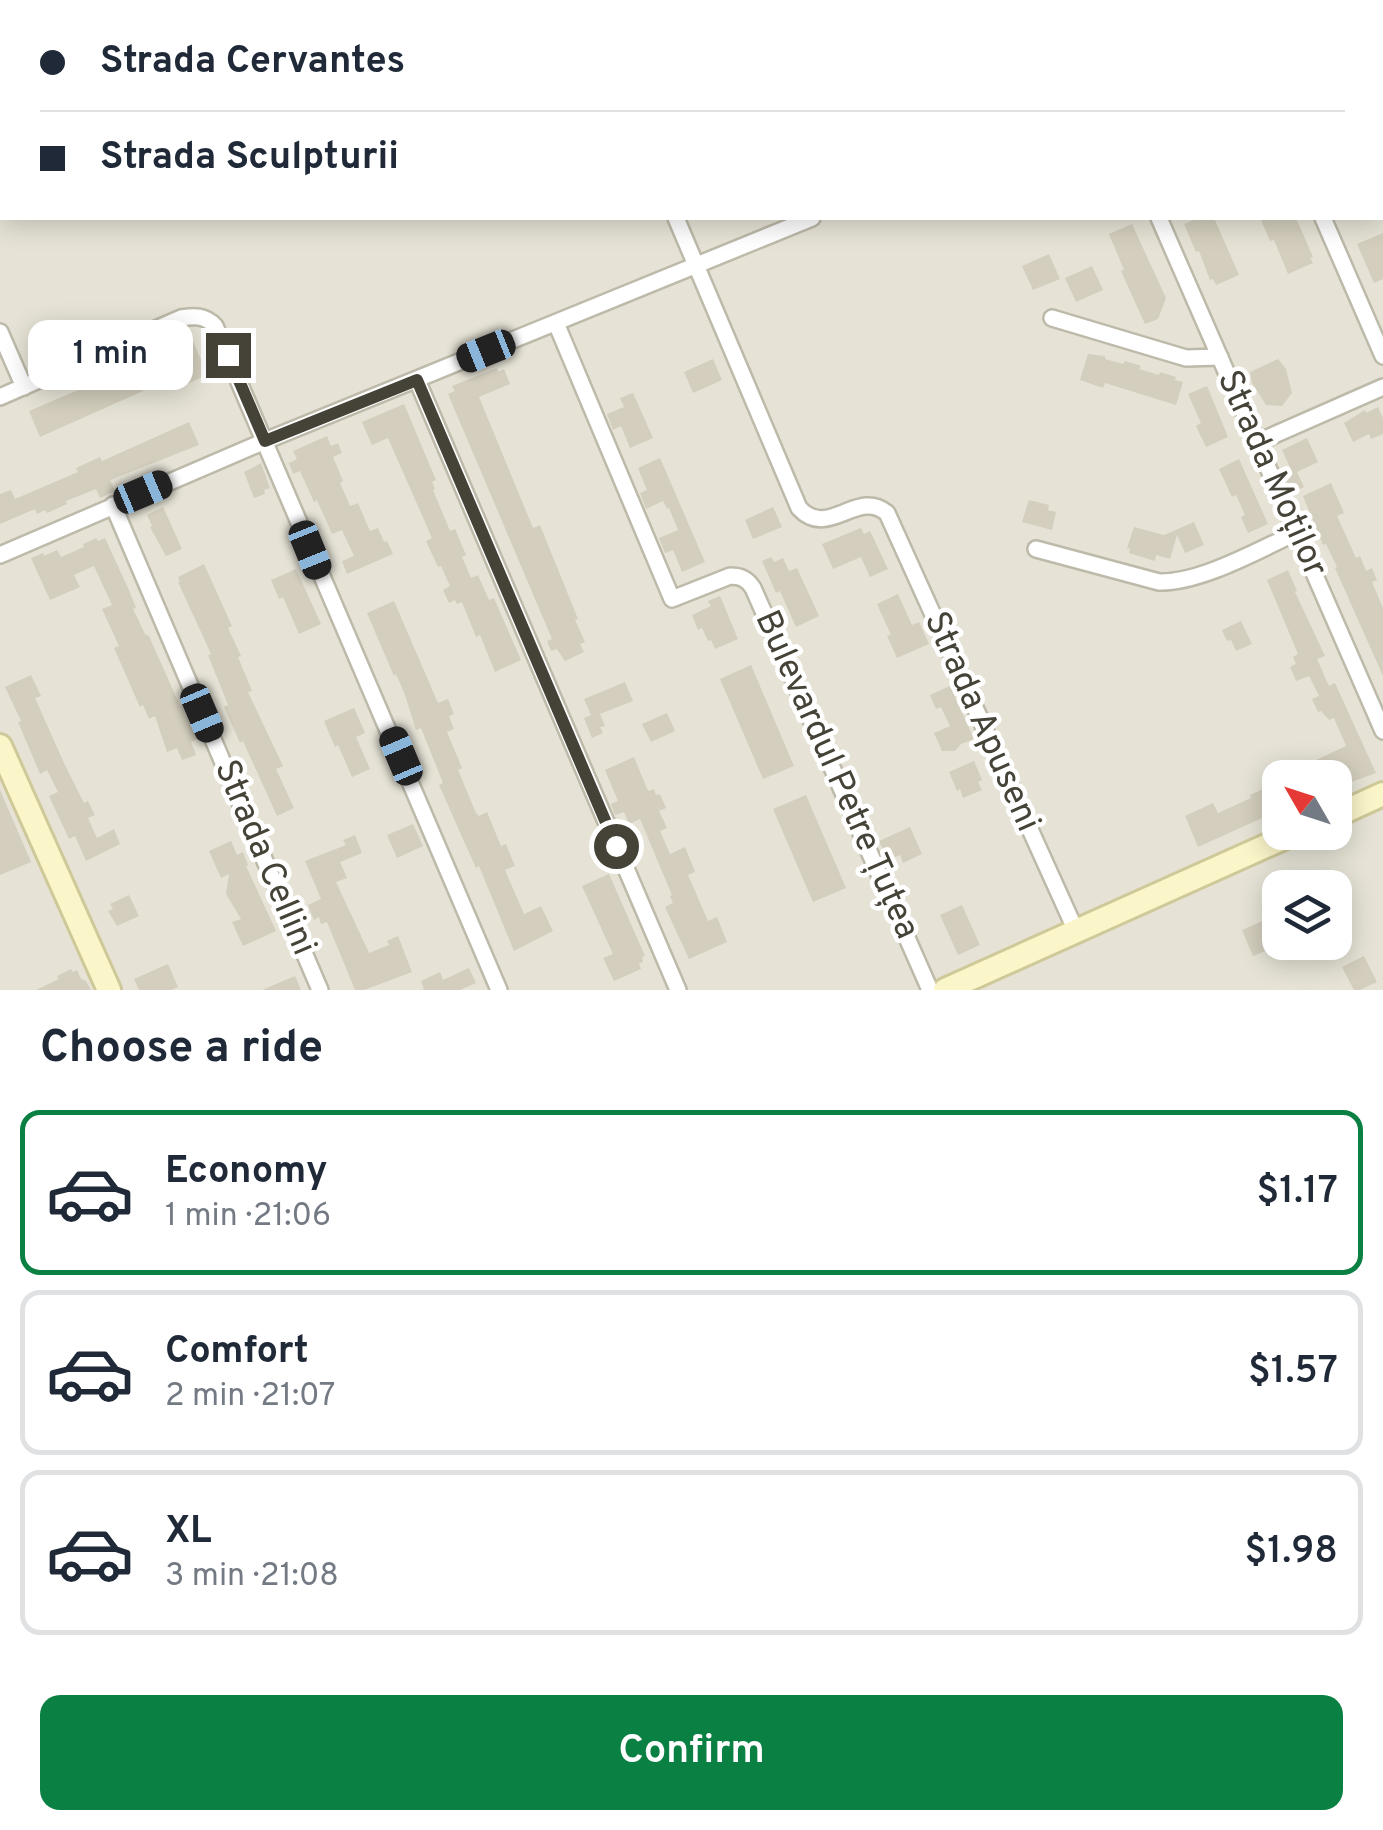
<!DOCTYPE html>
<html lang="en">
<head>
<meta charset="utf-8">
<style>
  :root { --surface:#fff; --page:#f2f2f3; --text:#1f2937; --muted:#747a83; --line:#e0e1e3; --accent:#0b8043 }
  body { margin:0; font-family:Overpass,sans-serif; background:var(--page); color:var(--text); height:100vh; display:flex; flex-direction:column; font-size:38px; white-space:nowrap }
  * { box-sizing:border-box; margin:0 }
  p { font-size:32px; color:var(--muted) }
  .icon { flex:none; width:55px; height:55px; fill:none; stroke:currentColor; stroke-width:2; stroke-linecap:round; stroke-linejoin:round }
  .map { position:relative; height:990px; overflow:hidden }
  .panel { display:flex; flex-direction:column; background:var(--surface); flex:1 }
  .panel>* { flex:none }
  .guide { position:absolute; left:0px; top:0px; width:1385px; height:220px; box-shadow:0 5px 25px #0003; display:grid; align-content:center; height:220px; padding:0 40px; background:var(--surface) }
  .needle { width:65px; rotate:309deg }
  .fabs { position:absolute; left:1262px; top:760px; display:grid; gap:20px }
  .fabs a { display:grid; place-items:center; width:90px; height:90px; border-radius:20px; background:var(--surface); box-shadow:0 5px 25px #0003; font-size:50px }
  .end { position:absolute; width:45px; height:45px; margin:-22px; border:12px solid #454237; background:#fff; box-shadow:0 0 0 5px #fff }
  .from { border-radius:50% }
  .bubble { position:absolute; height:70px; border-radius:20px; background:var(--surface); box-shadow:0 5px 25px #0003; font-size:32px; font-weight:600; line-height:70px; text-align:center }
  .car { position:absolute; width:30px; height:60px; margin:-30px -15px; border-radius:12px; box-shadow:0 0 8px 2px #0007; background:linear-gradient(#222 24%,#8ab4d8 0 40%,#222 0 76%,#8ab4d8 0 86%,#222 0) }
  .guide b { display:flex; align-items:center; gap:35px; height:95px; font-size:38px }
  .guide b+b { border-top:2px solid var(--line) }
  .guide i { width:25px; height:25px; background:var(--text) }
  ul { padding:0; list-style:none }
  li { display:flex; align-items:center; gap:30px; height:165px; margin:0 20px 15px; padding:0 20px; border:5px solid var(--line); border-radius:20px }
  li div { flex:1 }
  li b { display:block; font-size:38px }
  li em { font-style:normal; font-weight:600 }
  li.active { border-color:var(--accent) }
  li>.icon { width:90px; height:90px; stroke-width:1.5 }
  h2 { padding:0 40px; font-size:45px; line-height:120px }
  .action { display:flex; gap:20px; margin-top:auto; padding:20px 40px }
  .action a { flex:1; height:115px; border-radius:20px; background:var(--accent); color:#fff; font-size:40px; font-weight:600; line-height:115px; text-align:center }
  .map>svg:first-child { display:block }
  .residential { fill:#e6e3d6; fill-rule:evenodd }
  .building { fill:#d3cebd }
  .lines { fill:none; stroke-linecap:round; stroke-linejoin:round }
  .street-casing { stroke:#bdbaaa; stroke-width:20 }
  .secondary-casing { stroke:#cfc999; stroke-width:28 }
  .street { stroke:#fff; stroke-width:15 }
  .secondary { stroke:#fbf6c9; stroke-width:22 }
  .route { stroke:#454237; stroke-width:12 }
  .labels { text-anchor:middle; dominant-baseline:central; stroke-width:9; stroke-linejoin:round; paint-order:stroke }
  .street-label { font-size:35px; fill:#454237; stroke:#fff }
</style>
</head>
<body>
<div class="map">
<svg width="1383" height="990" viewBox="0 0 1383 990">
  <rect width="100%" height="100%" fill="#f2f1e7"/>
  <path class="residential" d="M0,0H1383V990H0ZM2,2H1382V218H2ZM1280,778H1335V832H1280ZM1280,888H1335V942H1280Z"/>
  <g class="building">
    <polygon points="1198,218 1214,218 1239,275 1216,285 1213,279 1210,280 1199,251 1196,252 1184,224"/>
    <polygon points="1260,218 1296,218 1313,257 1310,258 1313,263 1288,274 1274,240 1270,241"/>
    <polygon points="1132,224 1166,298 1158,319 1145,324 1121,271 1124,270 1109,234"/>
    <polygon points="1383,233 1383,279 1374,283 1357,244"/>
    <polygon points="1049,254 1060,279 1033,290 1022,266"/>
    <polygon points="1092,266 1103,290 1076,302 1065,278"/>
    <polygon points="192,339 202,362 205,361 211,373 187,384 183,374 181,375 171,348"/>
    <polygon points="1088,354 1105,356 1105,359 1123,364 1125,361 1141,366 1139,369 1159,375 1160,372 1176,377 1175,380 1183,382 1176,405 1105,383 1103,388 1080,380"/>
    <polygon points="713,359 722,380 693,393 684,372"/>
    <polygon points="1278,359 1286,369 1292,393 1282,406 1266,405 1252,383 1250,372"/>
    <polygon points="132,367 143,391 40,437 29,411"/>
    <polygon points="497,368 498,372 504,369 510,384 479,397 533,528 540,525 578,619 575,620 585,642 580,644 584,652 565,661 557,649 551,651 547,641 552,639 448,394 455,391 452,386"/>
    <polygon points="1207,386 1228,437 1206,447 1196,426 1201,423 1188,394"/>
    <polygon points="633,393 653,438 630,448 621,426 613,430 607,414 624,407 620,398"/>
    <polygon points="404,404 436,480 432,482 435,489 433,490 450,531 455,529 466,555 462,557 471,578 478,575 489,600 494,598 521,660 495,672 480,635 476,637 462,602 457,604 455,600 449,603 443,590 450,586 441,566 438,567 426,541 432,538 388,438 372,445 362,422"/>
    <polygon points="1378,407 1383,418 1383,434 1371,439 1369,434 1353,442 1344,423 1365,410 1366,413"/>
    <polygon points="189,422 199,445 110,480 115,491 100,498 96,489 66,501 67,504 47,513 45,510 37,514 35,509 0,524 0,494 11,490 15,499 78,472 76,468 100,457 102,461"/>
    <polygon points="327,436 331,446 338,443 342,453 333,457 343,481 340,483 350,506 358,503 370,531 378,528 384,542 387,541 393,554 347,574 342,561 354,556 342,530 332,534 317,500 314,502 300,471 293,474 289,463 297,459 293,451"/>
    <polygon points="1307,438 1318,462 1297,472 1304,487 1292,493 1285,478 1293,474 1282,450"/>
    <polygon points="660,458 705,562 682,572 673,550 665,553 659,538 678,530 669,508 667,509 663,501 646,509 640,493 647,490 638,468"/>
    <polygon points="1239,459 1268,524 1248,533 1241,517 1245,515 1236,495 1232,497 1219,469"/>
    <polygon points="261,463 270,488 264,490 265,494 254,498 244,472"/>
    <polygon points="1331,483 1344,513 1337,516 1356,558 1360,556 1366,571 1372,568 1377,580 1372,582 1383,608 1383,676 1335,568 1337,567 1326,544 1323,545 1303,496"/>
    <polygon points="1029,500 1049,505 1048,510 1056,512 1052,530 1022,522"/>
    <polygon points="163,507 182,549 166,556 150,527 152,526 147,515"/>
    <polygon points="773,507 782,527 753,539 745,520"/>
    <polygon points="1194,522 1204,545 1185,553 1177,535 1170,559 1156,555 1155,561 1129,553 1130,549 1127,548 1134,527 1164,535"/>
    <polygon points="861,528 864,534 870,531 888,569 870,577 861,557 833,569 822,544"/>
    <polygon points="96,538 98,541 105,538 128,588 136,608 133,609 145,634 149,636 180,706 182,705 191,727 194,726 199,738 191,742 196,755 182,760 177,748 167,752 155,716 149,719 143,705 140,707 114,648 119,646 102,609 112,605 94,566 74,575 80,587 50,600 31,558 43,553 44,556 57,550 61,557 84,547 83,544"/>
    <polygon points="771,557 774,562 783,558 789,571 797,568 819,616 796,627 780,591 776,593 762,561"/>
    <polygon points="204,564 232,626 228,628 241,656 238,657 252,691 248,692 283,766 276,769 294,808 277,816 243,741 240,743 224,707 228,705 208,655 211,654 178,582 180,582 178,577"/>
    <polygon points="296,569 321,624 299,634 283,597 279,599 271,580"/>
    <polygon points="1288,570 1297,591 1295,592 1325,656 1317,659 1329,686 1335,683 1376,773 1335,788 1335,778 1278,778 1346,746 1334,718 1329,720 1321,711 1318,712 1312,699 1319,696 1309,676 1296,681 1290,667 1296,664 1293,657 1298,654 1267,580"/>
    <polygon points="898,594 912,625 919,622 929,644 897,658 887,636 891,635 877,604"/>
    <polygon points="720,596 738,639 715,649 711,640 708,641 702,628 698,630 692,615 711,606 708,601"/>
    <polygon points="394,601 438,703 448,699 454,714 449,716 454,729 447,732 462,768 458,770 476,813 479,816 487,812 501,846 506,844 515,866 505,870 524,914 541,906 553,931 514,951 479,866 476,868 439,785 443,783 421,728 416,730 405,695 396,674 394,676 367,613"/>
    <polygon points="1241,621 1252,644 1236,651 1231,640 1227,641 1222,630"/>
    <polygon points="751,665 794,766 763,779 720,679"/>
    <polygon points="31,675 41,696 35,698 64,763 84,803 88,801 95,815 88,818 97,838 114,829 120,844 86,861 75,836 69,839 49,796 58,792 47,770 40,774 18,722 21,721 5,687"/>
    <polygon points="625,682 633,701 600,714 605,726 600,727 603,733 592,738 584,718 591,715 584,699"/>
    <polygon points="950,686 974,739 961,744 955,751 942,751 934,733 950,726 941,707 936,709 930,695"/>
    <polygon points="354,708 365,733 356,737 370,769 352,777 338,745 335,747 324,721"/>
    <polygon points="667,713 675,731 651,742 642,724"/>
    <polygon points="634,757 648,791 654,789 656,795 660,794 666,808 659,811 667,828 660,831 670,854 685,847 695,872 688,875 708,921 717,917 727,942 689,959 665,907 673,903 670,896 672,895 640,819 629,824 624,812 615,815 611,804 618,801 605,770"/>
    <polygon points="974,761 982,780 978,782 982,790 963,798 960,789 957,791 949,772"/>
    <polygon points="1280,781 1280,810 1198,847 1185,816 1213,803 1218,813 1251,798 1250,795"/>
    <polygon points="0,790 31,862 0,875"/>
    <polygon points="806,795 846,888 813,902 773,809"/>
    <polygon points="413,824 423,846 397,858 387,835"/>
    <polygon points="910,827 922,854 903,863 900,855 888,860 879,841"/>
    <polygon points="355,835 362,853 340,862 347,878 336,882 369,953 389,945 387,941 398,936 412,972 364,990 355,990 327,922 321,924 319,917 314,920 308,905 321,899 305,861 346,845 343,840"/>
    <polygon points="231,841 237,855 243,852 248,865 246,866 276,931 243,946 232,922 241,919 226,894 229,874 221,878 209,851"/>
    <polygon points="609,874 645,956 642,957 643,962 639,964 641,969 614,981 603,958 613,954 582,886"/>
    <polygon points="1335,884 1349,912 1335,919"/>
    <polygon points="129,895 139,916 117,926 108,911 113,909 110,904"/>
    <polygon points="962,905 980,945 958,955 940,915"/>
    <polygon points="1265,920 1276,947 1253,956 1242,930"/>
    <polygon points="1364,956 1377,982 1360,990 1354,990 1342,967"/>
    <polygon points="168,964 178,987 171,990 139,990 134,979"/>
    <polygon points="469,968 476,983 460,990 421,990 424,989 421,981 440,972 443,980"/>
    <polygon points="71,969 73,972 77,970 81,979 86,981 91,990 36,990 59,979 57,976"/>
    <polygon points="295,976 301,990 262,990"/>
  </g>
  <g class="lines">
    <defs>
      <g id="street">
        <polyline points="579,0 580,2"/>
        <polyline points="825,2 830,0"/>
        <polyline points="1305,2 1311,0"/>
        <path d="M676,218L799,508C828,540 857,488 887,513L1076,931"/>
        <polyline points="1159,218 1383,731"/>
        <polyline points="1323,218 1383,356"/>
        <polyline points="1052,318 1186,358 1220,357"/>
        <path d="M556,323L672,599L730,576C741,576 747,579 753,588L930,990"/>
        <polyline points="0,332 24,387"/>
        <polyline points="417,380 678,990"/>
        <path d="M0,397L181,318C194,316 205,315 215,326L499,990"/>
        <polyline points="1258,442 1383,387"/>
        <polyline points="113,505 320,990"/>
        <path d="M1036,549L1159,582C1201,583 1258,550 1298,532"/>
        <polyline points="0,555 265,441 812,218"/>
      </g>
      <g id="secondary">
        <polyline points="0,746 109,990"/>
        <polyline points="1335,816 1383,794"/>
        <polyline points="945,990 1297,832"/>
      </g>
    </defs>
    <use href="#street" class="street-casing"/>
    <use href="#secondary" class="secondary-casing"/>
    <use href="#street" class="street"/>
    <use href="#secondary" class="secondary"/>
  </g>
  <g class="lines">
    <polyline class="route" points="228,355 265,441 417,380 616,846"/>
  </g>
  <g class="labels">
    <g class="street-label">
      <text transform="translate(1271 474) rotate(66)">Strada Moților</text>
      <text transform="translate(981 722) rotate(66)">Strada Apuseni</text>
      <text transform="translate(836 775) rotate(66)">Bulevardul Petre Țuțea</text>
      <text transform="translate(264 858) rotate(67)">Strada Cellini</text>
    </g>
  </g>
</svg>
<div class="fabs">
<a><svg class="needle" viewBox="-14 -14 28 28"><path d="M0-13l5 13h-10z" fill="#e53935"/><path d="M0 13l5-13h-10z" fill="#747a83"/></svg></a>
<a><svg class="icon" aria-label="layers" viewBox="0 0 24 24"><path d="M12 4l9 5-9 5-9-5zM3 14l9 5 9-5"/></svg></a>
</div>
<i class="end from" style="left:616px;top:846px"></i>
<i class="end" style="left:228px;top:355px"></i>
<div class="bubble" style="left:28px;top:320px;width:165px">1 min</div>
<i class="car" style="left:486px;top:351px;rotate:248deg"></i>
<i class="car" style="left:143px;top:492px;rotate:67deg"></i>
<i class="car" style="left:310px;top:550px;rotate:158deg"></i>
<i class="car" style="left:202px;top:713px;rotate:157deg"></i>
<i class="car" style="left:401px;top:756px;rotate:337deg"></i>
<div class="guide">
<b><i class="from"></i>Strada Cervantes</b>
<b><i></i>Strada Sculpturii</b>
</div>
</div>
<section class="panel">
<h2>Choose a ride</h2>
<ul>
<li class="active"><svg class="icon" aria-label="car" viewBox="0 0 24 24"><path d="M5 17H2v-5l4-1 3-4h7l3 4 3 1v5h-3M9 17h6M6 11h13"/><circle cx="7" cy="17" r="2"/><circle cx="17" cy="17" r="2"/></svg><div><b>Economy</b><p>1 min · 21:06</p></div><em>$1.17</em></li>
<li><svg class="icon" aria-label="car" viewBox="0 0 24 24"><path d="M5 17H2v-5l4-1 3-4h7l3 4 3 1v5h-3M9 17h6M6 11h13"/><circle cx="7" cy="17" r="2"/><circle cx="17" cy="17" r="2"/></svg><div><b>Comfort</b><p>2 min · 21:07</p></div><em>$1.57</em></li>
<li><svg class="icon" aria-label="car" viewBox="0 0 24 24"><path d="M5 17H2v-5l4-1 3-4h7l3 4 3 1v5h-3M9 17h6M6 11h13"/><circle cx="7" cy="17" r="2"/><circle cx="17" cy="17" r="2"/></svg><div><b>XL</b><p>3 min · 21:08</p></div><em>$1.98</em></li>
</ul>
<div class="action"><a>Confirm</a></div>
</section>
</body>
</html>
